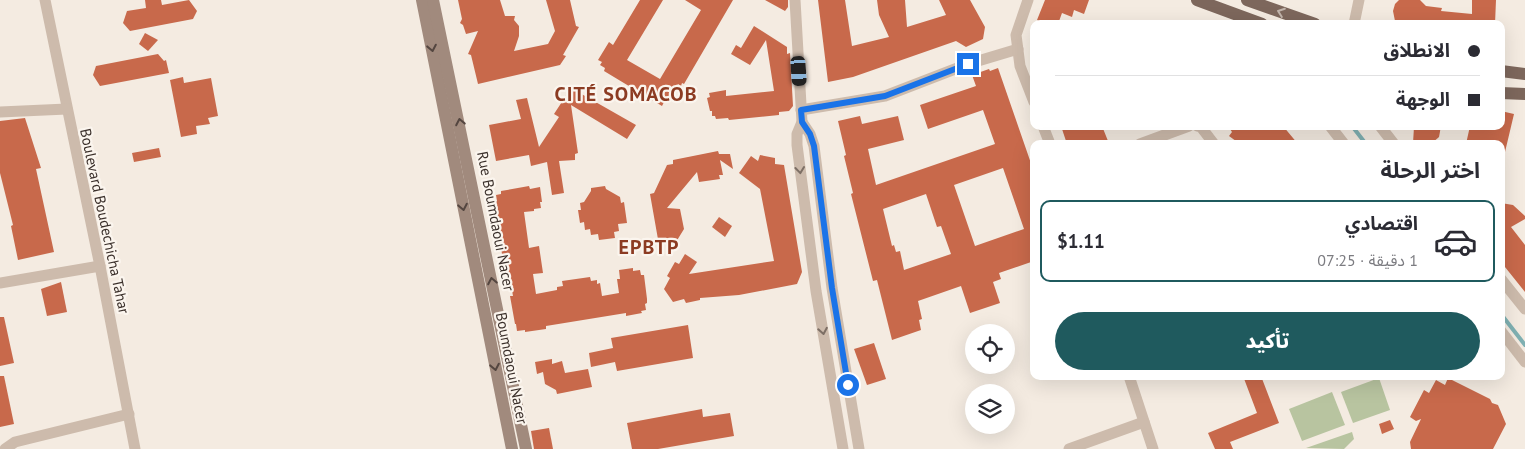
<!DOCTYPE html>
<html lang="ar">
<head>
<meta charset="utf-8">
<style>
  :root { --surface:#fff; --page:#f2f2f3; --text:#2b2b33; --muted:#7c7c81; --line:#e1e1e2; --accent:#1f5a5e }
  body { margin:0; font-family:"PT Sans","Noto Sans Arabic",sans-serif; background:var(--page); color:var(--text); direction:rtl; height:100vh; display:flex; flex-direction:column; font-size:19px; white-space:nowrap }
  * { box-sizing:border-box; margin:0 }
  p { font-size:16px; color:var(--muted) }
  .icon { flex:none; width:28px; height:28px; fill:none; stroke:currentColor; stroke-width:2; stroke-linecap:round; stroke-linejoin:round }
  .map { position:relative; flex:1; overflow:hidden; direction:ltr }
  .sheet { position:absolute; left:1030px; top:140px; width:475px; height:240px; display:flex; flex-direction:column; background:var(--surface); border-radius:10px; box-shadow:0 5px 20px #0002; direction:rtl }
  .sheet>* { flex:none }
  .hud { position:absolute; left:1030px; top:20px; width:475px; height:110px; border-radius:10px; box-shadow:0 5px 20px #0002; direction:rtl; display:grid; align-content:center; height:110px; padding:0 25px; background:var(--surface) }
  .fabs { position:absolute; left:965px; top:324px; display:grid; gap:10px }
  .fabs a { display:grid; place-items:center; width:50px; height:50px; border-radius:50%; background:var(--surface); box-shadow:0 5px 20px #0002; font-size:25px }
  .end { position:absolute; width:22px; height:22px; margin:-11px; border:6px solid #1a73e8; background:#fff; box-shadow:0 0 0 2px #fff }
  .from { border-radius:50% }
  .car { position:absolute; width:15px; height:30px; margin:-15px -8px; border-radius:6px; box-shadow:0 0 4px 1px #0007; background:linear-gradient(#222 24%,#8ab4d8 0 40%,#222 0 76%,#8ab4d8 0 86%,#222 0) }
  .hud b { display:flex; align-items:center; gap:18px; height:48px; font-size:19px }
  .hud b+b { border-top:1px solid var(--line) }
  .hud i { width:12px; height:12px; background:var(--text) }
  ul { padding:0; list-style:none }
  li { display:flex; align-items:center; gap:15px; height:82px; margin:0 10px 8px; padding:0 15px; border:2px solid transparent; border-radius:10px }
  li div { flex:1 }
  li b { display:block; font-size:19px }
  li em { font-style:normal; font-weight:800 }
  li.current { border-color:var(--accent) }
  li>.icon { width:45px; height:45px; stroke-width:1.5 }
  h2 { padding:0 25px; font-size:22px; line-height:60px }
  .button { display:flex; gap:10px; margin-top:auto; padding:10px 25px }
  .button a { flex:1; height:58px; border-radius:30px; background:var(--accent); color:#fff; font-size:20px; font-weight:800; line-height:58px; text-align:center }
  .map>svg:first-child { display:block }
  .green { fill:#b8c4a0 }
  .lines { fill:none; stroke-linecap:round; stroke-linejoin:round }
  .stream { stroke:#7fb0b2; stroke-width:4 }
  .building { fill:#c8694b; fill-rule:evenodd }
  .street { stroke:#cdbbac; stroke-width:11 }
  .secondary { stroke:#a18a7d; stroke-width:12 }
  .primary { stroke:#7d675c; stroke-width:12 }
  .oneway { stroke:#c2b5ac }
  .oneway2 { stroke:#544640 }
  .oneway3 { stroke:#7d6f65 }
  .route { stroke:#1a73e8; stroke-width:6 }
  .labels { text-anchor:middle; dominant-baseline:central; stroke-width:4.5; stroke-linejoin:round; paint-order:stroke }
  .street-label { font-size:15px; fill:#3b302b; stroke:#fbf5ee }
  .district-label { font-size:20px; font-weight:bold; letter-spacing:1px; fill:#8c3b22; stroke:#fbf5ee }
</style>
</head>
<body>
<div class="map">
<svg width="1525" height="449" viewBox="0 0 1525 449">
  <rect width="100%" height="100%" fill="#f4ebe1"/>
  <g class="green">
    <polygon points="1379,378 1390,410 1353,423 1341,392"/>
    <polygon points="1332,392 1345,425 1302,441 1289,409"/>
    <polygon points="1352,432 1354,439 1344,449 1306,448"/>
  </g>
  <g class="lines">
    <g class="stream">
      <polyline points="1352,126 1366,144"/>
      <polyline points="1501,314 1525,345"/>
    </g>
  </g>
  <g class="building">
    <polygon points="145,0 161,0 162,5 189,0 197,11 193,19 130,31 123,23 127,11 146,8"/>
    <polygon points="458,0 500,0 505,16 515,16 514,20 519,26 519,36 514,51 548,44 555,31 546,0 570,0 576,26 579,27 563,55 566,56 560,65 478,84 471,55 468,54 478,31 466,34 463,25 460,23 462,19"/>
    <polygon points="640,0 663,0 627,60 660,79 701,10 685,0 733,0 684,84 682,83 681,86 678,84 670,98 667,96 662,106 604,71 605,68 600,65 602,62 598,60 609,42 613,45"/>
    <polygon points="765,0 788,0 788,7 785,11"/>
    <polygon points="818,0 845,0 852,46 889,37 879,15 877,0 905,0 907,27 946,15 939,0 970,0 985,27 983,39 966,47 956,41 853,77 828,82"/>
    <polygon points="1045,0 1089,0 1084,14 1074,10 1072,17 1062,13 1058,24 1046,24 1037,20"/>
    <polygon points="1399,0 1420,0 1426,6 1442,8 1441,11 1472,14 1472,0 1496,0 1495,24 1398,24 1395,21 1393,11 1395,4"/>
    <polygon points="754,26 787,47 787,54 790,53 793,106 789,111 779,112 779,115 729,120 728,118 716,119 715,116 712,116 712,111 710,111 707,98 710,97 709,93 726,90 726,96 774,91 766,40 750,65 731,54 736,45 741,48"/>
    <polygon points="145,33 158,40 148,51 139,44"/>
    <polygon points="158,54 164,61 166,60 169,73 100,86 93,75 96,66"/>
    <path d="M998,68L1034,172V261L999,273L1001,279L993,282L1000,303L970,313L961,286L918,301L922,319L919,320L921,330L892,340L877,280L873,281L851,194L853,193L844,156L846,155L838,121L860,116L862,124L898,116L904,140L868,149L876,185L995,144L983,110L928,129L920,105L976,86L972,75L989,69L990,71ZM1003,168L1024,229L975,246L954,185ZM926,194L937,227L941,226L951,254L904,270L900,251L896,252L894,245L892,246L883,209Z"/>
    <polygon points="183,77 184,83 211,78 218,116 208,118 210,124 196,126 197,134 181,137 170,80"/>
    <polygon points="571,88 636,125 627,139 571,105 578,153 575,154 575,160 559,161 564,193 552,195 547,162 531,166 529,155 496,161 489,125 521,119 516,100 527,98 539,147 559,117 554,114"/>
    <polygon points="1501,111 1514,114 1505,152 1501,151 1501,144 1466,144 1470,126 1501,126"/>
    <polygon points="25,118 41,168 36,169 54,252 18,260 11,226 13,225 0,173 0,121"/>
    <polygon points="1061,126 1102,126 1108,141 1099,144 1067,144"/>
    <polygon points="1228,126 1283,126 1298,144 1240,144 1229,136 1232,132"/>
    <polygon points="1414,126 1441,126 1439,137 1431,144 1413,144"/>
    <polygon points="159,148 161,157 134,162 132,153"/>
    <polygon points="718,151 719,154 730,154 733,169 720,160 723,175 719,175 720,179 699,182 697,172 667,208 680,209 684,229 676,242 659,245 650,194 654,193 667,165 673,164 673,160"/>
    <polygon points="760,155 775,158 775,164 784,165 802,272 797,284 739,295 700,298 700,300 686,303 684,299 673,302 664,289 670,278 667,276 675,262 679,264 685,254 697,262 689,274 774,261 760,189 739,173 751,156 758,161"/>
    <polygon points="529,186 530,189 540,187 542,202 540,202 541,208 534,209 534,211 524,212 529,248 539,246 543,273 533,274 536,294 557,290 557,287 563,286 562,281 590,277 591,281 597,280 597,284 600,283 602,296 619,293 617,279 620,279 619,270 633,268 633,271 640,270 641,275 644,275 647,299 647,303 645,304 646,310 641,311 642,313 626,316 626,313 546,326 546,329 525,332 525,330 517,331 516,324 515,324 510,296 513,296 509,274 508,274 507,266 504,267 494,202 497,201 496,195 501,194 501,191"/>
    <polygon points="605,186 606,189 620,197 621,203 624,202 627,223 618,224 619,231 614,232 615,238 599,240 598,234 591,235 590,229 585,230 584,222 580,223 578,210 581,210 580,203 584,202 591,191 591,188"/>
    <polygon points="1501,203 1513,205 1525,216 1525,219 1511,227 1525,245 1525,292 1501,262"/>
    <polygon points="719,217 732,226 725,237 712,227"/>
    <polygon points="61,282 67,312 47,316 41,289"/>
    <polygon points="0,317 4,317 14,363 0,366"/>
    <polygon points="688,325 693,358 617,371 615,362 591,367 589,353 613,348 611,338"/>
    <polygon points="874,343 886,379 867,385 854,349"/>
    <polygon points="552,359 552,364 562,361 565,373 588,369 592,387 557,394 556,390 545,384 543,372 537,374 535,362"/>
    <polygon points="0,376 4,376 14,424 0,427"/>
    <polygon points="1243,376 1261,376 1279,423 1230,442 1233,449 1215,449 1208,433 1257,413"/>
    <polygon points="1448,378 1490,399 1492,403 1498,405 1506,424 1493,449 1411,449 1410,442 1421,419 1416,421 1410,417 1424,390 1429,393 1436,380 1445,385"/>
    <polygon points="702,409 703,417 730,413 734,436 658,449 632,449 627,423"/>
    <polygon points="1390,420 1394,429 1382,434 1379,424"/>
    <polygon points="549,428 553,449 534,449 531,431"/>
  </g>
  <g class="lines">
    <g class="street">
      <polyline points="45,0 100,266 135,449"/>
      <polyline points="795,0 802,122 797,134 797,145 816,291 843,449"/>
      <polyline points="1028,0 1016,35 1020,66 1034,102"/>
      <polyline points="1354,24 1359,0"/>
      <polyline points="801,110 885,96 968,64 1018,49"/>
      <polyline points="0,112 67,109"/>
      <polyline points="802,122 810,134 814,146 832,288 859,449"/>
      <polyline points="1043,126 1050,144"/>
      <polyline points="1197,126 1201,127 1214,144"/>
      <polyline points="1330,126 1344,144"/>
      <polyline points="1380,126 1394,144"/>
      <polyline points="1140,144 1189,126"/>
      <polyline points="1501,279 1525,309"/>
      <polyline points="0,283 100,266"/>
      <polyline points="1501,331 1525,362"/>
      <polyline points="1129,376 1153,449"/>
      <polyline points="5,449 15,442 129,414"/>
      <polyline points="1069,449 1144,422"/>
    </g>
    <g class="secondary">
      <polyline points="422,0 512,449"/>
      <polyline points="433,0 526,449"/>
    </g>
    <g class="primary">
      <polyline points="1197,0 1262,24"/>
      <polyline points="1247,0 1315,24"/>
      <polyline points="1501,71 1525,74"/>
      <polyline points="1501,93 1525,94"/>
    </g>
  </g>
  <defs><path id="oneway-chevron" d="M-2-3.5L2.5 0L-2 3.5" fill="none" stroke-width="1.6" stroke-linecap="round" stroke-linejoin="round" transform="scale(1.25)"/></defs>
  <use class="oneway" href="#oneway-chevron" transform="translate(1281 12) rotate(-160)"/>
  <g class="oneway2">
    <use href="#oneway-chevron" transform="translate(432 48) rotate(79)"/>
    <use href="#oneway-chevron" transform="translate(460 122) rotate(-101)"/>
    <use href="#oneway-chevron" transform="translate(463 207) rotate(79)"/>
    <use href="#oneway-chevron" transform="translate(492 281) rotate(-101)"/>
    <use href="#oneway-chevron" transform="translate(495 367) rotate(79)"/>
  </g>
  <g class="oneway3">
    <use href="#oneway-chevron" transform="translate(800 170) rotate(83)"/>
    <use href="#oneway-chevron" transform="translate(823 331) rotate(80)"/>
  </g>
  <g class="lines">
    <polyline class="route" points="848,385 832,288 814,146 810,134 802,122 801,110 885,96 968,64"/>
  </g>
  <g class="labels">
    <g class="street-label">
      <text transform="translate(105 221) rotate(78)">Boulevard Boudechicha Tahar</text>
      <text transform="translate(496 221) rotate(79)">Rue Boumdaoui Nacer</text>
      <text transform="translate(512 368) rotate(79)">Boumdaoui Nacer</text>
    </g>
    <g class="district-label">
      <text x="626" y="94">CITÉ SOMACOB</text>
      <text x="649" y="247">EPBTP</text>
    </g>
  </g>
</svg>
<div class="fabs">
<a><svg class="icon" aria-label="locate" viewBox="0 0 24 24"><circle cx="12" cy="12" r="6"/><path d="M12 2v4M12 18v4M2 12h4M18 12h4"/></svg></a>
<a><svg class="icon" aria-label="layers" viewBox="0 0 24 24"><path d="M12 4l9 5-9 5-9-5zM3 14l9 5 9-5"/></svg></a>
</div>
<i class="end from" style="left:848px;top:385px"></i>
<i class="end" style="left:968px;top:64px"></i>
<i class="car" style="left:799px;top:71px;rotate:176deg"></i>
<div class="hud">
<b><i class="from"></i>الانطلاق</b>
<b><i></i>الوجهة</b>
</div>
<section class="sheet">
<h2>اختر الرحلة</h2>
<ul>
<li class="current"><svg class="icon" aria-label="car" viewBox="0 0 24 24"><path d="M5 17H2v-5l4-1 3-4h7l3 4 3 1v5h-3M9 17h6M6 11h13"/><circle cx="7" cy="17" r="2"/><circle cx="17" cy="17" r="2"/></svg><div><b>اقتصادي</b><p>1 دقيقة · 07:25</p></div><em>$1.11</em></li>
</ul>
<div class="button"><a>تأكيد</a></div>
</section>
</div>
</body>
</html>
